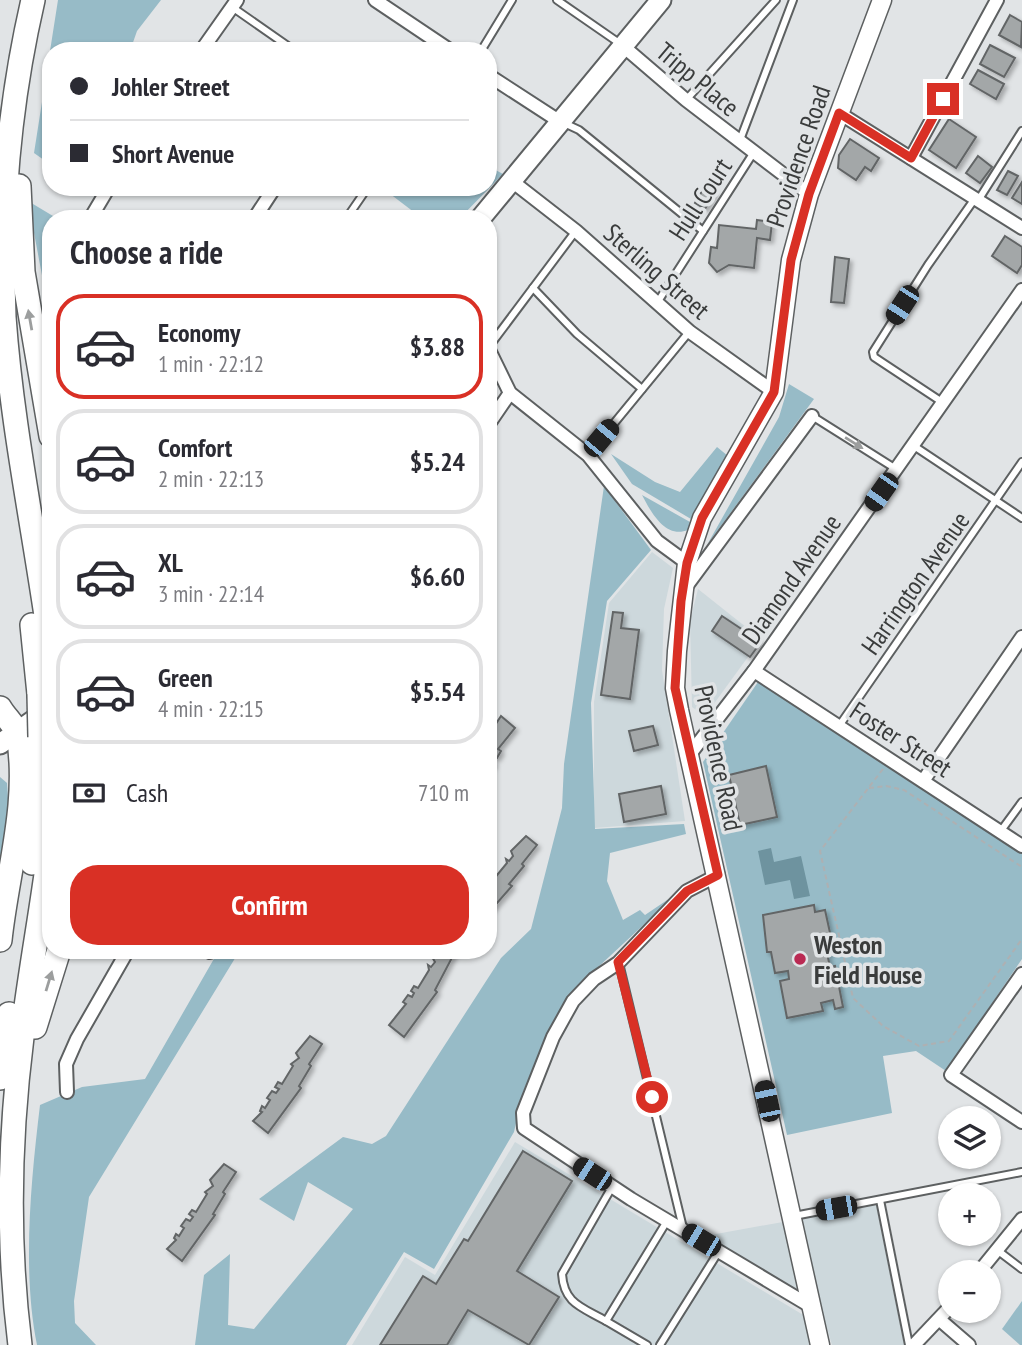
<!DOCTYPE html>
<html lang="en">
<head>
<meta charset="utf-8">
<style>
  :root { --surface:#fff; --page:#f7f7f7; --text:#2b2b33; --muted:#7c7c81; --line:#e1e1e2; --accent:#d93025 }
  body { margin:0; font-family:"PT Sans Narrow",sans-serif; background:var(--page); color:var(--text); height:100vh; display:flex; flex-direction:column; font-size:26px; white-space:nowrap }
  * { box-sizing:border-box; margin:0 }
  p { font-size:23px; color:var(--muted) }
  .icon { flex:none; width:38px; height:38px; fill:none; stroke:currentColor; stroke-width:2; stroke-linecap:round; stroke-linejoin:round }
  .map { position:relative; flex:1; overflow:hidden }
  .side { position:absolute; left:42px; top:210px; width:455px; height:749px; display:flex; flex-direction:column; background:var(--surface); border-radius:28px; box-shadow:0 2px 5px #0004 }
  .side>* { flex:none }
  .top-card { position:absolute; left:42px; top:42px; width:455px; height:154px; border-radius:28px; box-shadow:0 2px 5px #0004; display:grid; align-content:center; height:154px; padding:0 28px; background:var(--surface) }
  .controls { position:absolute; left:938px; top:1106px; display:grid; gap:14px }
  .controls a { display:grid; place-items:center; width:63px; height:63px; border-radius:50%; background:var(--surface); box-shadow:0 2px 5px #0004; font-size:35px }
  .end { position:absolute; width:32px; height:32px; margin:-16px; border:9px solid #d93025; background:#fff; box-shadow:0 0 0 4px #fff }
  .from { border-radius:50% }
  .car { position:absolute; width:21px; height:42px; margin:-21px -10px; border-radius:9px; box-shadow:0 0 5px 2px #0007; background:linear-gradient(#222 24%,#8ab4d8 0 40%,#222 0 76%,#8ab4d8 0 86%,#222 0) }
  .top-card b { display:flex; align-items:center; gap:24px; height:66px; font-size:26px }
  .top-card b+b { border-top:2px solid var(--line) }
  .top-card i { width:18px; height:18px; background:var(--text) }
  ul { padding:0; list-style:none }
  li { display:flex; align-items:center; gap:21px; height:105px; margin:0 14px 10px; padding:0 14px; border:4px solid var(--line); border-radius:28px }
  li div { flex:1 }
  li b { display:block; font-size:26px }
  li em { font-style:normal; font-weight:700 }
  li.selected { border-color:var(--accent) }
  li>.icon { width:63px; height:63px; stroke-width:1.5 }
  h2 { padding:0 28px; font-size:32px; line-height:84px }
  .pay { display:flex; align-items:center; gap:18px; height:77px; padding:0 28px; font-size:26px }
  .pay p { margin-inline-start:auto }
  .cta { display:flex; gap:14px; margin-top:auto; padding:14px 28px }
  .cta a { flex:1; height:80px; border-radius:28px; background:var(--accent); color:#fff; font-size:28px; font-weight:700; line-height:80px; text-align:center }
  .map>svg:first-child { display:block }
  .built { fill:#cdd8dc }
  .green { fill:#97bbc7 }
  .water { fill:#6e939f }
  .building { fill:#a3a7a8; stroke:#626566; stroke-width:2; filter:url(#shadow) }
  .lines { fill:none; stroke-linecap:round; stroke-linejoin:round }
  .service-casing { stroke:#5d6061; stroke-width:10 }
  .minor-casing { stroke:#5d6061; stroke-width:16 }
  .secondary-casing { stroke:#5d6061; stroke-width:21 }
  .primary-casing { stroke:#5d6061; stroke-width:23 }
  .motorway-casing { stroke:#5d6061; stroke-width:26 }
  .path { stroke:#aeb0b2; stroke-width:2; stroke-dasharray:5 3.5; stroke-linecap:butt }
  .service { stroke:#fff; stroke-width:6 }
  .minor { stroke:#fff; stroke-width:12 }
  .secondary { stroke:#fff; stroke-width:18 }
  .primary { stroke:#fff; stroke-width:19 }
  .motorway { stroke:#fff; stroke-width:23 }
  .motorway-bridge-casing { stroke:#5d6061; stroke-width:26; stroke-linecap:butt }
  .motorway-bridge { stroke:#fff; stroke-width:23 }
  .oneway { fill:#9c9e9e }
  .route { stroke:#d93025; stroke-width:9 }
  .poi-dot { fill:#ba2a53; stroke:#e1e4e6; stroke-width:2.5 }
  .labels { text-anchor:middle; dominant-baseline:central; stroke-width:7; stroke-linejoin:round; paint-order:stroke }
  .street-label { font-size:26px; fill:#3a3c3c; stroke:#e1e4e6 }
  .poi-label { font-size:26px; font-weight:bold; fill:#3a3c3c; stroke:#e1e4e6; text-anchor:start }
</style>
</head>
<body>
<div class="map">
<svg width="1022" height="1345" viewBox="0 0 1022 1345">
  <defs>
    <filter id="shadow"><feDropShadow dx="3" dy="3" stdDeviation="2" flood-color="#0004"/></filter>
  </defs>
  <rect width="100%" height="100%" fill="#e1e4e6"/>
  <g class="built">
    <polygon points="652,552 673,568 664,609 662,670 685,821 594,828 594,702 609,603"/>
    <polygon points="698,589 761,639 705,716 692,707 690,621"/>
    <polygon points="515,1142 805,1316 810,1345 352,1345 405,1257 435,1275"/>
    <polygon points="877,1205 907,1345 832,1345 821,1308 705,1236"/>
  </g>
  <g class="green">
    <polygon points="58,0 161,0 137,31 130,51 51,51 51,165 34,153"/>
    <polygon points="488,166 503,174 459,219 423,219 381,187 488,187"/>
    <polygon points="28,201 58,219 51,219 51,323"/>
    <polygon points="789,384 814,399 707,545 779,417"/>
    <polygon points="717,447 728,456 691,519 632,484 611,454 655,482 680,492"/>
    <polygon points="604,486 651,550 607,601 591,703 595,829 684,824 686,834 610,853 607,881 623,920 640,910 645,915 679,892 568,995 547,1034 523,1092 514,1132 434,1269 404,1252 346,1345 195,1345 204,1275 230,1254 228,1325 254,1329 353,1209 308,1182 294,1221 259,1199 343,1137 372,1144 386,1136 501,958 531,929 562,808 564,764"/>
    <path d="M642,495L690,522L688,530C665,539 651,512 642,495Z"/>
    <polygon points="758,682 1022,853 1022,959 946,1071 916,1051 883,1056 892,1113 787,1135 703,762"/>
    <polygon points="0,777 7,783 9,812 0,878"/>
    <path d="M219,950L237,955L89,1197L74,1301L75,1323L96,1345H37C22,1271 31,1180 40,1105L82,1087L145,1079Z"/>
    <polygon points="1022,1301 1022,1345 1020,1345 1002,1329"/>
  </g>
  <polygon class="water" points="771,848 774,862 801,856 810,896 794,899 790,880 765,885 758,851"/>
  <g class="building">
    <polygon points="1010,15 1022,22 1021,47 999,35"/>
    <polygon points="990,45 1015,58 1004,77 980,64"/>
    <polygon points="978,70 1004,84 996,99 970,84"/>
    <polygon points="949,119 976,137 956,168 929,150"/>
    <polygon points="850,139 879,158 871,171 865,167 856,180 838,168 839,155"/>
    <polygon points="978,156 992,167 980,183 966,173"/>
    <polygon points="1008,171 1018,176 1007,195 997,190"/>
    <polygon points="1022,182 1022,204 1012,198"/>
    <polygon points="705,186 715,193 705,209 695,203"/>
    <polygon points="757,220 772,222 770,240 757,238 754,268 729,265 717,272 709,263 711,247 717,248 719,225 756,229"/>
    <polygon points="1005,236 1022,247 1022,265 1017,273 992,256"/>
    <polygon points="835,257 849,259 844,303 831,302"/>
    <polygon points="613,612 623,613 621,628 639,630 630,699 601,695"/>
    <polygon points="722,616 761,642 750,657 712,631"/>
    <polygon points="501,716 515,728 498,749 501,751 497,758 493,756 490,760 494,763 491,767 488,766 488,736"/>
    <polygon points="653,726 658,745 634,751 629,731"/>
    <polygon points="766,766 777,817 740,825 729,775"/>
    <polygon points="661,786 666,814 624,822 619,794"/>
    <polygon points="526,836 537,845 522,864 524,866 509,884 512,886 491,910 488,908 488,878 493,880 507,863 506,859 509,861 513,856 511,851"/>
    <polygon points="814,905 815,912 825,910 834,951 827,953 830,967 835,966 843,1007 835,1009 833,1000 821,1003 823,1011 787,1018 780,981 789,979 788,971 775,973 771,952 767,952 763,915"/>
    <polygon points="439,950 456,950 435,990 437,992 404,1037 389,1025 406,1004 403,1002 408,995 412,997 414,993 411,991 414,986 418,988 429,970 428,965 431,967 435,962 432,957"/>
    <polygon points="310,1036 322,1044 309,1064 311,1066 299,1086 301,1088 268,1133 253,1121 262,1112 260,1111 262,1106 265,1108 270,1100 267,1098 272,1091 276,1093 279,1089 275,1087 278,1082 282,1084 293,1066 291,1064 299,1058 296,1053"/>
    <polygon points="523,1151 572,1181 517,1271 559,1297 529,1345 468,1310 447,1345 380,1345 423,1276 436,1284 464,1239 468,1241"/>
    <polygon points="224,1164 236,1172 223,1192 225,1194 213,1214 215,1215 182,1261 167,1249 176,1240 174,1238 176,1234 179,1236 184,1228 181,1226 186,1219 190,1221 193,1217 189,1214 192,1210 196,1212 207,1194 205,1192 213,1186 210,1180"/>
  </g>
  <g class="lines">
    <defs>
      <g id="service">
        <polyline points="557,0 622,45"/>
        <polyline points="232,7 295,51"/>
        <polyline points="481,51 512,0"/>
        <polyline points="686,100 776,0"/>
        <polyline points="564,123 579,130 703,231"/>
        <polyline points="740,140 793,0"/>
        <polyline points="979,199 1022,131"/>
        <polyline points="346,219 368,187"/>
        <polyline points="533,288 577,334 642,389"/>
        <polyline points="657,303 754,152"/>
        <polyline points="488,348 575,232"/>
        <polyline points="942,402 874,357 873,352 928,265 976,197"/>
        <polyline points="812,416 896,469"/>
        <polyline points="914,446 1022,518"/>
        <polyline points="588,455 689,332"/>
        <polyline points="839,726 1022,462"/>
        <polyline points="1000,832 1022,802"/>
        <polyline points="619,963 683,1228"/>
        <path d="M612,1187L562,1274C564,1304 582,1307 606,1321L667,1221"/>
        <polyline points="880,1200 909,1345"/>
        <polyline points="794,1216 1022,1172"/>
        <polyline points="997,1250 1022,1269"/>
        <polyline points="606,1321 647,1345"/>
        <polyline points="660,1345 719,1251"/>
      </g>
      <g id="minor">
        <polyline points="375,0 451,51"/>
        <polyline points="623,46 686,100 809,194"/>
        <polyline points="201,51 237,0"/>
        <polyline points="488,75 562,123"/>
        <polyline points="839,113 1022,228"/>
        <polyline points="911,158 997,0"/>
        <polyline points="513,182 576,231 690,332 774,392"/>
        <polyline points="90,219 109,187"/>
        <polyline points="254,219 275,187"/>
        <polyline points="488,348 510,393 588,455 657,541 687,563"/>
        <polyline points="488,425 510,393"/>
        <polyline points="685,588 812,416"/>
        <polyline points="754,671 1022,846"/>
        <polyline points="690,754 754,671 1022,290"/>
        <polyline points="923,781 1022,637"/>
        <polyline points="718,875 687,891 618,963 594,979 573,1001 553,1037 523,1113 524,1128 631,1199 812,1307"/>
        <polyline points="210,952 211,950"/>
        <polyline points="1022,974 951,1075 1022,1122"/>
        <polyline points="67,1092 66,1064 77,1039 128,950"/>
        <polyline points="979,1272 1022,1219"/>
        <polyline points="940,1320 969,1345"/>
        <polyline points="914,1345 950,1307"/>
      </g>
      <polyline id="secondary" points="820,1345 679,710 675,688 677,651 687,563 702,518 774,392 791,260 809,194 882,0"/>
      <g id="primary">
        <polyline points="480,219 661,0"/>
        <polyline points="0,744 51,708"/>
      </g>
      <g id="motorway">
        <path d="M33,0C9,104 0,210 4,317C12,429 36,539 51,650"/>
        <polyline points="19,186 23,272 51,436"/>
        <polyline points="32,625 39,694"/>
        <path d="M0,708C5,717 16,726 18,735C30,802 7,873 0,940"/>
        <polyline points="32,863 40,737"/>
        <polyline points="35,1027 59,950"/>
        <polyline points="0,1078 9,1014"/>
        <path d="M20,1345C7,1242 9,1140 22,1037C30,970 43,904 51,837"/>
      </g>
    </defs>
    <use href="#service" class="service-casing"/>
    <use href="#minor" class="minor-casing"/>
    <use href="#secondary" class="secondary-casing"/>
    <use href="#primary" class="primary-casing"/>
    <use href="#motorway" class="motorway-casing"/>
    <g class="path">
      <polyline points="883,769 820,851 853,998 883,1026 919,1046 949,1041 1022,939"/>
      <polyline points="869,788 886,786 904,790 1022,867"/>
    </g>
    <use href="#service" class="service"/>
    <use href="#minor" class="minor"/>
    <use href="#secondary" class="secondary"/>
    <use href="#primary" class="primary"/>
    <use href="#motorway" class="motorway"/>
    <defs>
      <polyline id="motorway-bridge" points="39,694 40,737"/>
    </defs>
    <use href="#motorway-bridge" class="motorway-bridge-casing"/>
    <use href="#motorway-bridge" class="motorway-bridge"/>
  </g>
  <defs><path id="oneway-solid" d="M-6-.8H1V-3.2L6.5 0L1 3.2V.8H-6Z" transform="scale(1.75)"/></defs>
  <g class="oneway">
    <use href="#oneway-solid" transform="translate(30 320) rotate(-100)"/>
    <use href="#oneway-solid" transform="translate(854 443) rotate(32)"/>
    <use href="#oneway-solid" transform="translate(49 981) rotate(-73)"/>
  </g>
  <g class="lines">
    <polyline class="route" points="652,1097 618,962 687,891 718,875 675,688 681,601 687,563 702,518 774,392 791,260 809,194 839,113 911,158 943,99"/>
  </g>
  <circle class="poi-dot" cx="800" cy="959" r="7"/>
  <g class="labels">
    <g class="street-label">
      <text transform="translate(698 79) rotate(40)">Tripp Place</text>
      <text transform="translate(798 156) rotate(-71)">Providence Road</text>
      <text transform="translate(700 199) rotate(-57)">Hull Court</text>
      <text transform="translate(657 271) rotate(41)">Sterling Street</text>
      <text transform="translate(791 579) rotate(-55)">Diamond Avenue</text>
      <text transform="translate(915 583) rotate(-55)">Harrington Avenue</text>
      <text transform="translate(901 739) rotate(33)">Foster Street</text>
      <text transform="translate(719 758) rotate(78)">Providence Road</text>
    </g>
    <g class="poi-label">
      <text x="814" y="944">Weston<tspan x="814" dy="30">Field House</tspan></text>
    </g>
  </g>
</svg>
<div class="controls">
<a><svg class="icon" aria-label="layers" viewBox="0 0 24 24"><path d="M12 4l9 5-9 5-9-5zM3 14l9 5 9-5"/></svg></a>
<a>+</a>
<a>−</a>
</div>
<i class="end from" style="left:652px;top:1097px"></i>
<i class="end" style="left:943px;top:99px"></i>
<i class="car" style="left:902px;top:305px;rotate:213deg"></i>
<i class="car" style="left:601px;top:438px;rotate:40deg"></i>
<i class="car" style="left:881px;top:492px;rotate:215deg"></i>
<i class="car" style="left:767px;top:1101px;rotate:348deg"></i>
<i class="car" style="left:592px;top:1174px;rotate:303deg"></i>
<i class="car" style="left:836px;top:1208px;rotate:260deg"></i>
<i class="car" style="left:701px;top:1240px;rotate:301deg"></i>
<div class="top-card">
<b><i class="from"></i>Johler Street</b>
<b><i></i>Short Avenue</b>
</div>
<section class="side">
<h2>Choose a ride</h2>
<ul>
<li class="selected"><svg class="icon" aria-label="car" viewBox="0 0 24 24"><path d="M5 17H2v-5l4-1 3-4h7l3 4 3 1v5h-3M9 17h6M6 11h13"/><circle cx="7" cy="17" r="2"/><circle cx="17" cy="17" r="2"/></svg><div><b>Economy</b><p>1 min · 22:12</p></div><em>$3.88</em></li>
<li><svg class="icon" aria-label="car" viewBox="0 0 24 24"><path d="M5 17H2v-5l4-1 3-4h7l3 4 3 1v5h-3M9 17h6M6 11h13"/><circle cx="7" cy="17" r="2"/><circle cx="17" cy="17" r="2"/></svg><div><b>Comfort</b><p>2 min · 22:13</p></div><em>$5.24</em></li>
<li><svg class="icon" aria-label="car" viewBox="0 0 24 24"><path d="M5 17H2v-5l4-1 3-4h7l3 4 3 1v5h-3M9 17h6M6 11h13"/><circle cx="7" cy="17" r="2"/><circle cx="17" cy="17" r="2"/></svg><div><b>XL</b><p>3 min · 22:14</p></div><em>$6.60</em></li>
<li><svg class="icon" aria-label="car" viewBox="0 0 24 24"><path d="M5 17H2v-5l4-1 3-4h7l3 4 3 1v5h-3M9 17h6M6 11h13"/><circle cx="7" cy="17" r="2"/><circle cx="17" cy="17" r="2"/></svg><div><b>Green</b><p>4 min · 22:15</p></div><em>$5.54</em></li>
</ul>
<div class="pay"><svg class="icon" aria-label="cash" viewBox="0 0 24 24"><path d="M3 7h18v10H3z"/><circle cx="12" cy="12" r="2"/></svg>Cash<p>710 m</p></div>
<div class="cta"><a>Confirm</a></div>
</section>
</div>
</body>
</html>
